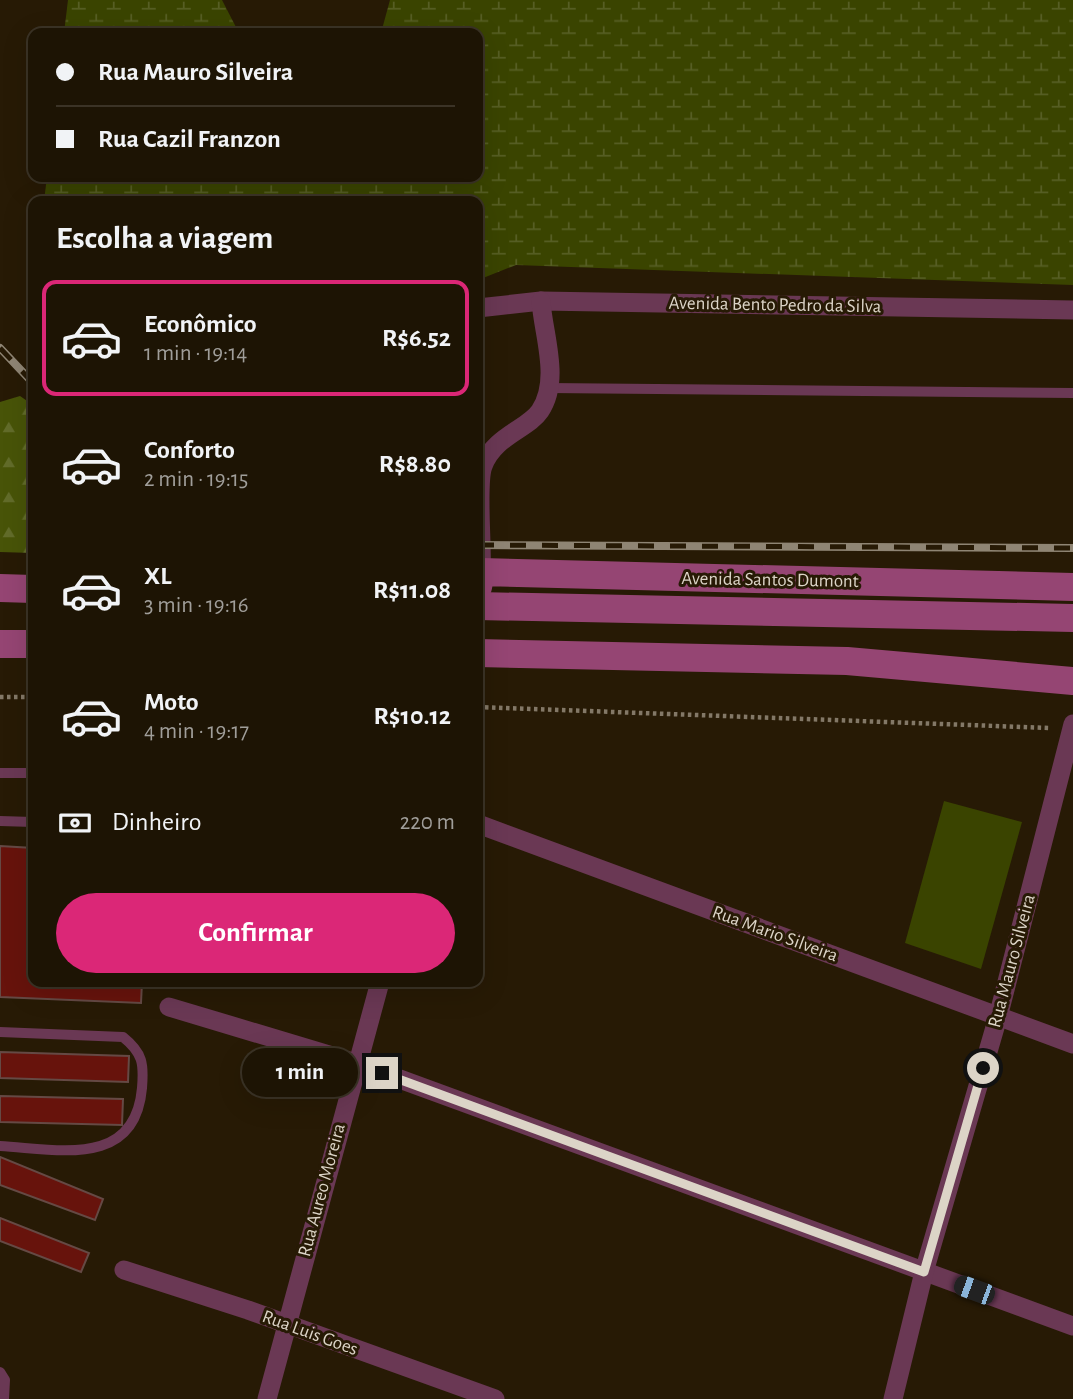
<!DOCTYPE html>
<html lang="pt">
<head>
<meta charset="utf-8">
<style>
  :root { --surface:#1d1404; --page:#2a2113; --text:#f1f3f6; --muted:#a09e9a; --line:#3b3326; --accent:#db2777 }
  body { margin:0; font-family:"Alegreya Sans",sans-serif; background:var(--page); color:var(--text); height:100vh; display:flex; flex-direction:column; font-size:26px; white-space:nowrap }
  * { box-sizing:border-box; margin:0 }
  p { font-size:23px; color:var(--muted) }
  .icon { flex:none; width:38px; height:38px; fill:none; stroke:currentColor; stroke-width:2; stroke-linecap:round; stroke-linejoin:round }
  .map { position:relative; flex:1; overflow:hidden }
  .panel { position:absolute; left:28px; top:196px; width:455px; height:791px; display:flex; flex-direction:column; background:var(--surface); border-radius:14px; box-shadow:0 7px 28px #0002,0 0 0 2px var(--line) }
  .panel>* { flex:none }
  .hud { position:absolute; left:28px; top:28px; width:455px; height:154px; border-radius:14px; box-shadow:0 7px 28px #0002,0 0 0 2px var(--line); display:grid; align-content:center; height:154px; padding:0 28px; background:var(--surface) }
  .end { position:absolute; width:32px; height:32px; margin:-16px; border:9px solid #dcd4c7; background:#111; box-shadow:0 0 0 4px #111 }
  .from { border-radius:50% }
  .bubble { position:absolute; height:49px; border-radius:24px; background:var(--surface); box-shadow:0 7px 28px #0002,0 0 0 2px var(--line); font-size:23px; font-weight:700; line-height:49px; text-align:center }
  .car { position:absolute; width:21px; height:42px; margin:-21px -10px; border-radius:9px; box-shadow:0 0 5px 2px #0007; background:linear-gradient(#222 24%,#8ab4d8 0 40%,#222 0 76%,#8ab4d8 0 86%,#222 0) }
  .hud b { display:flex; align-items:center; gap:24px; height:66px; font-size:26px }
  .hud b+b { border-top:2px solid var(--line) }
  .hud i { width:18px; height:18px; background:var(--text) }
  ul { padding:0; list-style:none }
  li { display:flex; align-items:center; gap:21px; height:116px; margin:0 14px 10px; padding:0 14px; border:4px solid transparent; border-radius:14px }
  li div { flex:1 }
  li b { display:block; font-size:26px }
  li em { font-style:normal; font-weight:700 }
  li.active { border-color:var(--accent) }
  li>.icon { width:63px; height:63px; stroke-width:1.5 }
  h2 { padding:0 28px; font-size:32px; line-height:84px }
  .pay { display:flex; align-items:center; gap:18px; height:77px; padding:0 28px; font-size:26px }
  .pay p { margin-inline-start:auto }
  .button { display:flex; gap:14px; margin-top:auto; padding:14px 28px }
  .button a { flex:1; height:80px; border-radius:42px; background:var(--accent); color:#fff; font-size:28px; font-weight:700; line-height:80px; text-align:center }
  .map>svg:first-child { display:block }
  .forest { fill:url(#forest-firs) }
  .wetland { fill:url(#wetland-marsh) }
  .pitch { fill:#3a4400 }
  .building { fill:#67130c; stroke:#654944; stroke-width:2 }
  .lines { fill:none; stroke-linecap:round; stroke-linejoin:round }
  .path { stroke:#837867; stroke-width:4.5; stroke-dasharray:3.5 3.5; stroke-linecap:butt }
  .service { stroke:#6a3854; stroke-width:10 }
  .minor { stroke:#6a3854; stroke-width:19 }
  .secondary { stroke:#954573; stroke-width:28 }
  .rail-casing { stroke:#8f8574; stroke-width:8 }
  .rail { stroke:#271a05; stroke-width:5; stroke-dasharray:16; stroke-linecap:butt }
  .route { stroke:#dcd4c7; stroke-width:9 }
  .labels { text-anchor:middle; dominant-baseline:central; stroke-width:6; stroke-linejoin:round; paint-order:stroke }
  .street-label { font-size:19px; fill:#dcd4c7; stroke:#271a05 }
</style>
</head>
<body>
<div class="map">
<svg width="1073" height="1399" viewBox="0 0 1073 1399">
  <defs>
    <pattern id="forest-firs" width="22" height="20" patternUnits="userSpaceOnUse" patternTransform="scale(1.75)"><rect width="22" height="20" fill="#485408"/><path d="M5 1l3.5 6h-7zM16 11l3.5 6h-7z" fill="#626c2a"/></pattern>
    <pattern id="wetland-marsh" width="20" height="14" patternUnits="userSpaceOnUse" patternTransform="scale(1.75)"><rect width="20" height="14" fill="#3a4400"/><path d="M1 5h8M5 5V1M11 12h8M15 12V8" fill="none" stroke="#565e24"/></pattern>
  </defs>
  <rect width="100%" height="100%" fill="#271a05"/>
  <polygon class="forest" points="20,396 33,405 33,553 0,552 0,402"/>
  <g class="wetland">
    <polygon points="68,0 222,0 239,33 64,33"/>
    <polygon points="390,0 1073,0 1073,285 516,265 478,280 478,201 44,201 47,177 478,177 478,33 381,33"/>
  </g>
  <polygon class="pitch" points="944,801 1022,822 981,969 905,943"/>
  <g class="building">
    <polygon points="0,846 33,848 33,982 142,982 141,1003 0,997"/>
    <polygon points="0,1052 129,1056 128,1082 0,1078"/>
    <polygon points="0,1096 123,1099 122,1125 0,1122"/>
    <polygon points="0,1157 103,1199 95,1220 0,1185"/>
    <polygon points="0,1218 89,1253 81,1272 0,1241"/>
  </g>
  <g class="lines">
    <g class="path">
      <polyline points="0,697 33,697"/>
      <polyline points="478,707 1050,728"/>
    </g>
    <g class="service">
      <polyline points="548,388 1073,393"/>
      <polyline points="0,773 33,773"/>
      <polyline points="0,821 33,822"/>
      <path d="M0,1032L123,1037C143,1053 144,1064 142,1088C135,1169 57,1149 0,1146"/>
      <polyline points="0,1372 5,1380 4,1399"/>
    </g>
    <g class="minor">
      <polyline points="478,308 541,301 1073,310"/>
      <path d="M481,572C483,548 476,484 483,466C494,436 528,429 540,411C561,380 543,334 541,301"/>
      <polyline points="478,824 1073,1044"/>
      <polyline points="169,1007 356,1063 1073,1326"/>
      <polyline points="124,1270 248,1310 495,1399"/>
      <polyline points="267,1399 380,982"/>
      <polyline points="893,1399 924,1272 998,1017 1073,724"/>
    </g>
    <g class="secondary">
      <polyline points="478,587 481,572 1073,587"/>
      <polyline points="0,588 33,589"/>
      <polyline points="478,606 1073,618"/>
      <polyline points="0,644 33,644"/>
      <polyline points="478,653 847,661 1073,681"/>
    </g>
    <defs>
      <g id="rail">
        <polyline points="0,348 33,383"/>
        <polyline points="478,545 1073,548"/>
      </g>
    </defs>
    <use href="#rail" class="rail-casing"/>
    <use href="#rail" class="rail"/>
  </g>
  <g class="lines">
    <polyline class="route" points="382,1073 924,1272 983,1068"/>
  </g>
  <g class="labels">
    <g class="street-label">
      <text transform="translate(775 305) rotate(1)">Avenida Bento Pedro da Silva</text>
      <text transform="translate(770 580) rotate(1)">Avenida Santos Dumont</text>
      <text transform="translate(775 934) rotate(20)">Rua Mario Silveira</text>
      <text transform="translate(1012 961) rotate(-75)">Rua Mauro Silveira</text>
      <text transform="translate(322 1190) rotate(-75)">Rua Aureo Moreira</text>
      <text transform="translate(310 1333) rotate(20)">Rua Luis Goes</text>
    </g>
  </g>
</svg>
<i class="end from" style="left:983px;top:1068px"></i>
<i class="end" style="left:382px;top:1073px"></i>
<div class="bubble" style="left:242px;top:1048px;width:116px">1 min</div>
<i class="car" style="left:974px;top:1290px;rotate:290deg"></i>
<div class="hud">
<b><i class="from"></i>Rua Mauro Silveira</b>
<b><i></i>Rua Cazil Franzon</b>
</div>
<section class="panel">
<h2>Escolha a viagem</h2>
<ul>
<li class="active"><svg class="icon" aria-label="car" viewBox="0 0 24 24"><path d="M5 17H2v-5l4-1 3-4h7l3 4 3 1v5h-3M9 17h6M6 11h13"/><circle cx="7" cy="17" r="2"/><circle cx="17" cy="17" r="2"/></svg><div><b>Econômico</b><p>1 min · 19:14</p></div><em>R$6.52</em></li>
<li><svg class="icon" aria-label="car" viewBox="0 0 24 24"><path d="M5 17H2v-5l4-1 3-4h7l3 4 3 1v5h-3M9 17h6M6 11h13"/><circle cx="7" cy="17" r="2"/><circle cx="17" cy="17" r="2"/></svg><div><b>Conforto</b><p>2 min · 19:15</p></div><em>R$8.80</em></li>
<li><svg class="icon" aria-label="car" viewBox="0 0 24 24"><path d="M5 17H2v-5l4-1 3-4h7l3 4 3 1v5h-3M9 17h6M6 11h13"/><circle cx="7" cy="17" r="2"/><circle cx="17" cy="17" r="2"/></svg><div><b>XL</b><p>3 min · 19:16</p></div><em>R$11.08</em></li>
<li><svg class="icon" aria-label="car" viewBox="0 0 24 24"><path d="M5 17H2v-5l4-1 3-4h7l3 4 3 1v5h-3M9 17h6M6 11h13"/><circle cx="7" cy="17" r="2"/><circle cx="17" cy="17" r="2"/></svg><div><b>Moto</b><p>4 min · 19:17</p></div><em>R$10.12</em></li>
</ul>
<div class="pay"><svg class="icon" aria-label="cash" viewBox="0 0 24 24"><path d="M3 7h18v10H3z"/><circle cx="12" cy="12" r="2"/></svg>Dinheiro<p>220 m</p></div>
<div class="button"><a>Confirmar</a></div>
</section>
</div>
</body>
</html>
